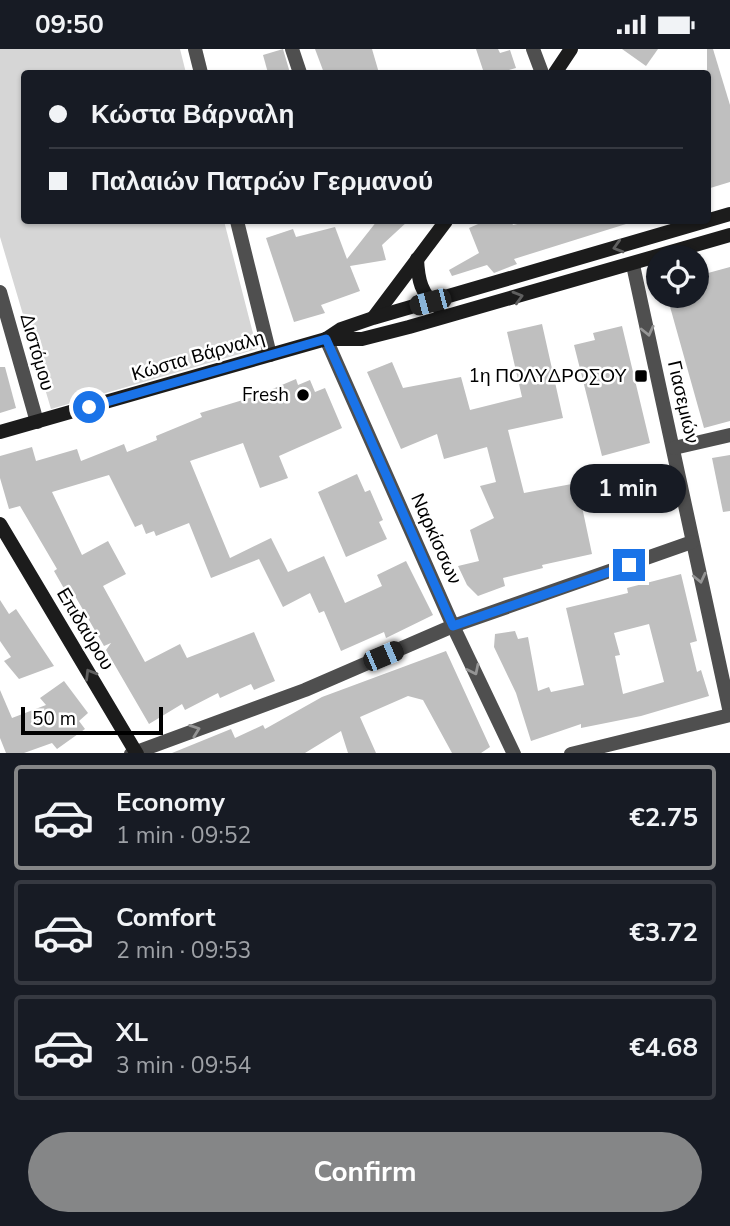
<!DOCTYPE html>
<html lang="en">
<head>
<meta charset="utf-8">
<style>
  :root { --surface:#171b24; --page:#20242c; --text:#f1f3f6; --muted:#9ea1a6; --line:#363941; --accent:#858687 }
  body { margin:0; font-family:"Nunito Sans",sans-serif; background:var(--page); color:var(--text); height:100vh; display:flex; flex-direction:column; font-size:26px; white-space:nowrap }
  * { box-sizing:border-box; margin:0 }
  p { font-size:23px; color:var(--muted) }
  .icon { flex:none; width:38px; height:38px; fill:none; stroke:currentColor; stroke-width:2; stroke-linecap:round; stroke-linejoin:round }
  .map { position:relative; height:704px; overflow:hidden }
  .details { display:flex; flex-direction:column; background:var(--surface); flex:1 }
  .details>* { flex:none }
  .guide { position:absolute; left:21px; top:21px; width:690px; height:154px; border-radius:7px; box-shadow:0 2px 5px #0004; display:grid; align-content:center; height:154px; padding:0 28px; background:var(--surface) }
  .controls { position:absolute; left:646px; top:196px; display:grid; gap:14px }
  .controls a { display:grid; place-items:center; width:63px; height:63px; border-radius:50%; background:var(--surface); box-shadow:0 2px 5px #0004; font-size:35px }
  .scale { position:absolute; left:21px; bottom:18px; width:142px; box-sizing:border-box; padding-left:7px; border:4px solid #000; border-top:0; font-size:19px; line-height:24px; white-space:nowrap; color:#000; -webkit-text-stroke:5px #fff; paint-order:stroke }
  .end { position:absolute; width:32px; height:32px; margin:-16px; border:9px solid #1a73e8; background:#fff; box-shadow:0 0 0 4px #fff }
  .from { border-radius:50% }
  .bubble { position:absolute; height:49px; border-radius:24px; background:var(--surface); box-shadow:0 2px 5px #0004; font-size:23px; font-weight:700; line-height:49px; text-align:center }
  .car { position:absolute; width:21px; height:42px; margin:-21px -10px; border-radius:9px; box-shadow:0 0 5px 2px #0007; background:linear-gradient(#222 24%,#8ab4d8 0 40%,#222 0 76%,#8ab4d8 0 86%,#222 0) }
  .guide b { display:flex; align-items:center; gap:24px; height:66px; font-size:26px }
  .guide b+b { border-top:2px solid var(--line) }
  .guide i { width:18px; height:18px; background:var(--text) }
  ul { padding:12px 0 0; list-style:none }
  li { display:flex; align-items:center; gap:21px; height:105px; margin:0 14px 10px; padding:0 14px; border:4px solid var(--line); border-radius:7px }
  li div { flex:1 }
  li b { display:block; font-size:26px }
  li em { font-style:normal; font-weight:700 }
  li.current { border-color:var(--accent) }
  li>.icon { width:63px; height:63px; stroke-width:1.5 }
  .primary-button { display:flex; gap:14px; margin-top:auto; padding:14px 28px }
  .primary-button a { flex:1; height:80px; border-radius:42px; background:var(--accent); color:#fff; font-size:28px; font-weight:700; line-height:80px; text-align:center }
  .status { display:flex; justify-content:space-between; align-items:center; height:49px; padding:0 35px; background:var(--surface); direction:ltr }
  .status svg { height:19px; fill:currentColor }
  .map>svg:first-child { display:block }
  .green { fill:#d6d6d6 }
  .building { fill:#bfbfbf; fill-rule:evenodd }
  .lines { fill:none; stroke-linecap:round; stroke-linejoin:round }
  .street { stroke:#4f4f4f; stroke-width:14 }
  .secondary { stroke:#1c1c1c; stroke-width:14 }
  .oneway { stroke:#606060 }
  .oneway2 { stroke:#959595 }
  .route { stroke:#1a73e8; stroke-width:9 }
  .poi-dot { fill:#000; stroke:#fff; stroke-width:2.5 }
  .labels { text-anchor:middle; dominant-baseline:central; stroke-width:5; stroke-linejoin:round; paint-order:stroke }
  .street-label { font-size:19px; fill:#000; stroke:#fff }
  .poi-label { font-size:19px; fill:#000; stroke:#fff; text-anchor:end }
</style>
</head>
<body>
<div class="status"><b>09:50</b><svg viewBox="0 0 49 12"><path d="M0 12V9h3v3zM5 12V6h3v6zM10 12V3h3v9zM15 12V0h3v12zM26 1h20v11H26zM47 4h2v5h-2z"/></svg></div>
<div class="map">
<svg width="730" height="705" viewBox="0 0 730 705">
  <rect width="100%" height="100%" fill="#fff"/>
  <polygon class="green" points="0,0 180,0 186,24 24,24 24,172 224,172 257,300 51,360 0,188"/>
  <g class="building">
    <polygon points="283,0 290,24 268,24 263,6"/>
    <polygon points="315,0 372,0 379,24 324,24"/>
    <polygon points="476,0 498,0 500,4 510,1 516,19 499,24 484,24"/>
    <polygon points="622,0 658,0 646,17"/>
    <polygon points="707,0 713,0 730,56 730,133 707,140"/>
    <polygon points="377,172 408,172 382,196 386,211 350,217 360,242 321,256 325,264 294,273 266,189 293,180 296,188 335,178 347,210"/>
    <polygon points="485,172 511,172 513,176 531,172 625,172 626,175 514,210 517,215 494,224 487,216 452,227 449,221 479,204 469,179"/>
    <polygon points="730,218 730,372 704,379 667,247 696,247 696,234 709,230 708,224"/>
    <polygon points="542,275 563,369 508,381 524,444 577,434 592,505 542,516 543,519 503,529 505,537 478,547 467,536 458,517 479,512 470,481 494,469 480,437 496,433 487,398 444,410 437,385 401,400 367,323 392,313 403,339 461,328 470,361 522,348 507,283"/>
    <polygon points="622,277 650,394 602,407 574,296 595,291 593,284"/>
    <polygon points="0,318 5,318 16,359 0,364"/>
    <polygon points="296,330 298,336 310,331 315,343 325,339 342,379 279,407 288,429 260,439 243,394 190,412 230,509 271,489 288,523 324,507 345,554 382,537 377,526 406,512 433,566 386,589 384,583 341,602 324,562 319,564 310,544 283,558 259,510 211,529 189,474 156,487 154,482 146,485 142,475 135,478 109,426 52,443 82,506 108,492 126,525 103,537 145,613 180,595 187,609 254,583 275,632 254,641 251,635 220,649 218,644 185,661 182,655 149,675 106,601 111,594 104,597 75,547 70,550 54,522 57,520 20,457 9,460 0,429 0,407 32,398 36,412 77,400 81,412 124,395 127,403 157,391 156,387 202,368 200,364 256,347"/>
    <polygon points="730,406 730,462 723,463 712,409"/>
    <polygon points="656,418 665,455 634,463 632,455 614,460 606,427"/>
    <polygon points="357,425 365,443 370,441 383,471 379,473 387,490 346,508 318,443"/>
    <path d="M681,525L697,592L690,594L697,623L701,621L709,647L641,667L581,679V675L531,692L516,644L494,598L495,585L515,582L518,590L528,588L538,642L549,638L551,643L584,636L566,559L628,544L627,539ZM649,575L664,633L623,645L615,607L620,606L614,584Z"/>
    <polygon points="0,551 9,565 16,560 54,617 19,630 4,612 11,608 0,592"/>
    <polygon points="446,602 490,698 481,704 452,704 423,651 408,647 360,668 376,704 348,704 341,682 305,704 172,704 231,680 235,689 263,676 265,680 322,648"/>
    <polygon points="64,632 88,664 79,672 85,680 57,700 52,694 24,704 6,704 0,689 0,641 12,669 46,656 40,649"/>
  </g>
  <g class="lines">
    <g class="street">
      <polyline points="195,0 201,24"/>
      <polyline points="292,0 300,24"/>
      <polyline points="533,0 542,24"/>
      <polyline points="237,172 270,306"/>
      <polyline points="633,216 730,664"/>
      <polyline points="0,243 37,373"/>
      <polyline points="326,290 453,577 514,705"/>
      <polyline points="674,399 730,386"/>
      <polyline points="131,705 305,641 453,577 692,493"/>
      <polyline points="571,705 730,666"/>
    </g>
    <g class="secondary">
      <polyline points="555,24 571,0"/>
      <path d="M417,210C418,230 421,246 438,258"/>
      <polyline points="374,268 446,172"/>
      <polyline points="326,290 341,280 373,269 730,165"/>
      <polyline points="0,383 326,290 362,290 409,278 730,186"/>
      <polyline points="0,475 137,705"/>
    </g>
  </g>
  <defs><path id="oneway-chevron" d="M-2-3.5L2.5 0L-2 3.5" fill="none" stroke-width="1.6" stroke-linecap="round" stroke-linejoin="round" transform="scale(1.75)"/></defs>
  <g class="oneway">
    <use href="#oneway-chevron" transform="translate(618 198) rotate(164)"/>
    <use href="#oneway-chevron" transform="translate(518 248) rotate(-16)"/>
    <use href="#oneway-chevron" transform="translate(90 625) rotate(-121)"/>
  </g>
  <g class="oneway2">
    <use href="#oneway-chevron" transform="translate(648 282) rotate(77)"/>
    <use href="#oneway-chevron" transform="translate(700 529) rotate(77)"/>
    <use href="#oneway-chevron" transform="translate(474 621) rotate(64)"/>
    <use href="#oneway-chevron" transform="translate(195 681) rotate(-20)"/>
  </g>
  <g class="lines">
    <polyline class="route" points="89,358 326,290 453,577 629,516"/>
  </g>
  <g class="poi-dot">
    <rect x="634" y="320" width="14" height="14" rx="3.5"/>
    <circle cx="303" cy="346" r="7"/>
  </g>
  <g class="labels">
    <g class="street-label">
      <text transform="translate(37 303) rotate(74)">Διστόμου</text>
      <text transform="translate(198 307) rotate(-16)">Κώστα Βάρναλη</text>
      <text transform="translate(683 353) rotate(77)">Γιασεμιών</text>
      <text transform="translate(436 490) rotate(66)">Ναρκίσσων</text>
      <text transform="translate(85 580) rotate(59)">Επιδαύρου</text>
    </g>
    <g class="poi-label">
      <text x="627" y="327">1η ΠΟΛΥΔΡΟΣΟΥ</text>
      <text x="289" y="346">Fresh</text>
    </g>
  </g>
</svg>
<div class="controls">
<a><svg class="icon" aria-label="locate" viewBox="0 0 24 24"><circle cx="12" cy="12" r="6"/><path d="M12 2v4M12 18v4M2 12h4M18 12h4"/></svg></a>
</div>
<div class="scale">50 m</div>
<i class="end from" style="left:89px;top:358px"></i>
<i class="end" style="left:629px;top:516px"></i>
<div class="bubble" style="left:570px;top:415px;width:116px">1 min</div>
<i class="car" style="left:430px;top:253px;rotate:255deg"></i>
<i class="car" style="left:383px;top:607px;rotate:67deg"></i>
<div class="guide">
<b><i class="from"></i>Κώστα Βάρναλη</b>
<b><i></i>Παλαιών Πατρών Γερμανού</b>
</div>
</div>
<section class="details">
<ul>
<li class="current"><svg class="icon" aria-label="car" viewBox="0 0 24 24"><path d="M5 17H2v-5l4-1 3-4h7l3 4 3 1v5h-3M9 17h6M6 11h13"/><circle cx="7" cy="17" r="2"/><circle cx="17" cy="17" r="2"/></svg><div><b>Economy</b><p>1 min · 09:52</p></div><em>€2.75</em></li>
<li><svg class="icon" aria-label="car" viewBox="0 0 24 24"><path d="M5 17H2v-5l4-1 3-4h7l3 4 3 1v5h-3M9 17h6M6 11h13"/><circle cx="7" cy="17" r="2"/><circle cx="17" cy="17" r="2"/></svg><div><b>Comfort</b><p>2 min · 09:53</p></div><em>€3.72</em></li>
<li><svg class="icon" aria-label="car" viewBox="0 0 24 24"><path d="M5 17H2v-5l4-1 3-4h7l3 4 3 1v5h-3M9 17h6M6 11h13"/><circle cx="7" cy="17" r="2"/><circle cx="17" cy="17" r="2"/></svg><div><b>XL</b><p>3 min · 09:54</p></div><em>€4.68</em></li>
</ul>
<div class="primary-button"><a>Confirm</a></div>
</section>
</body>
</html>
